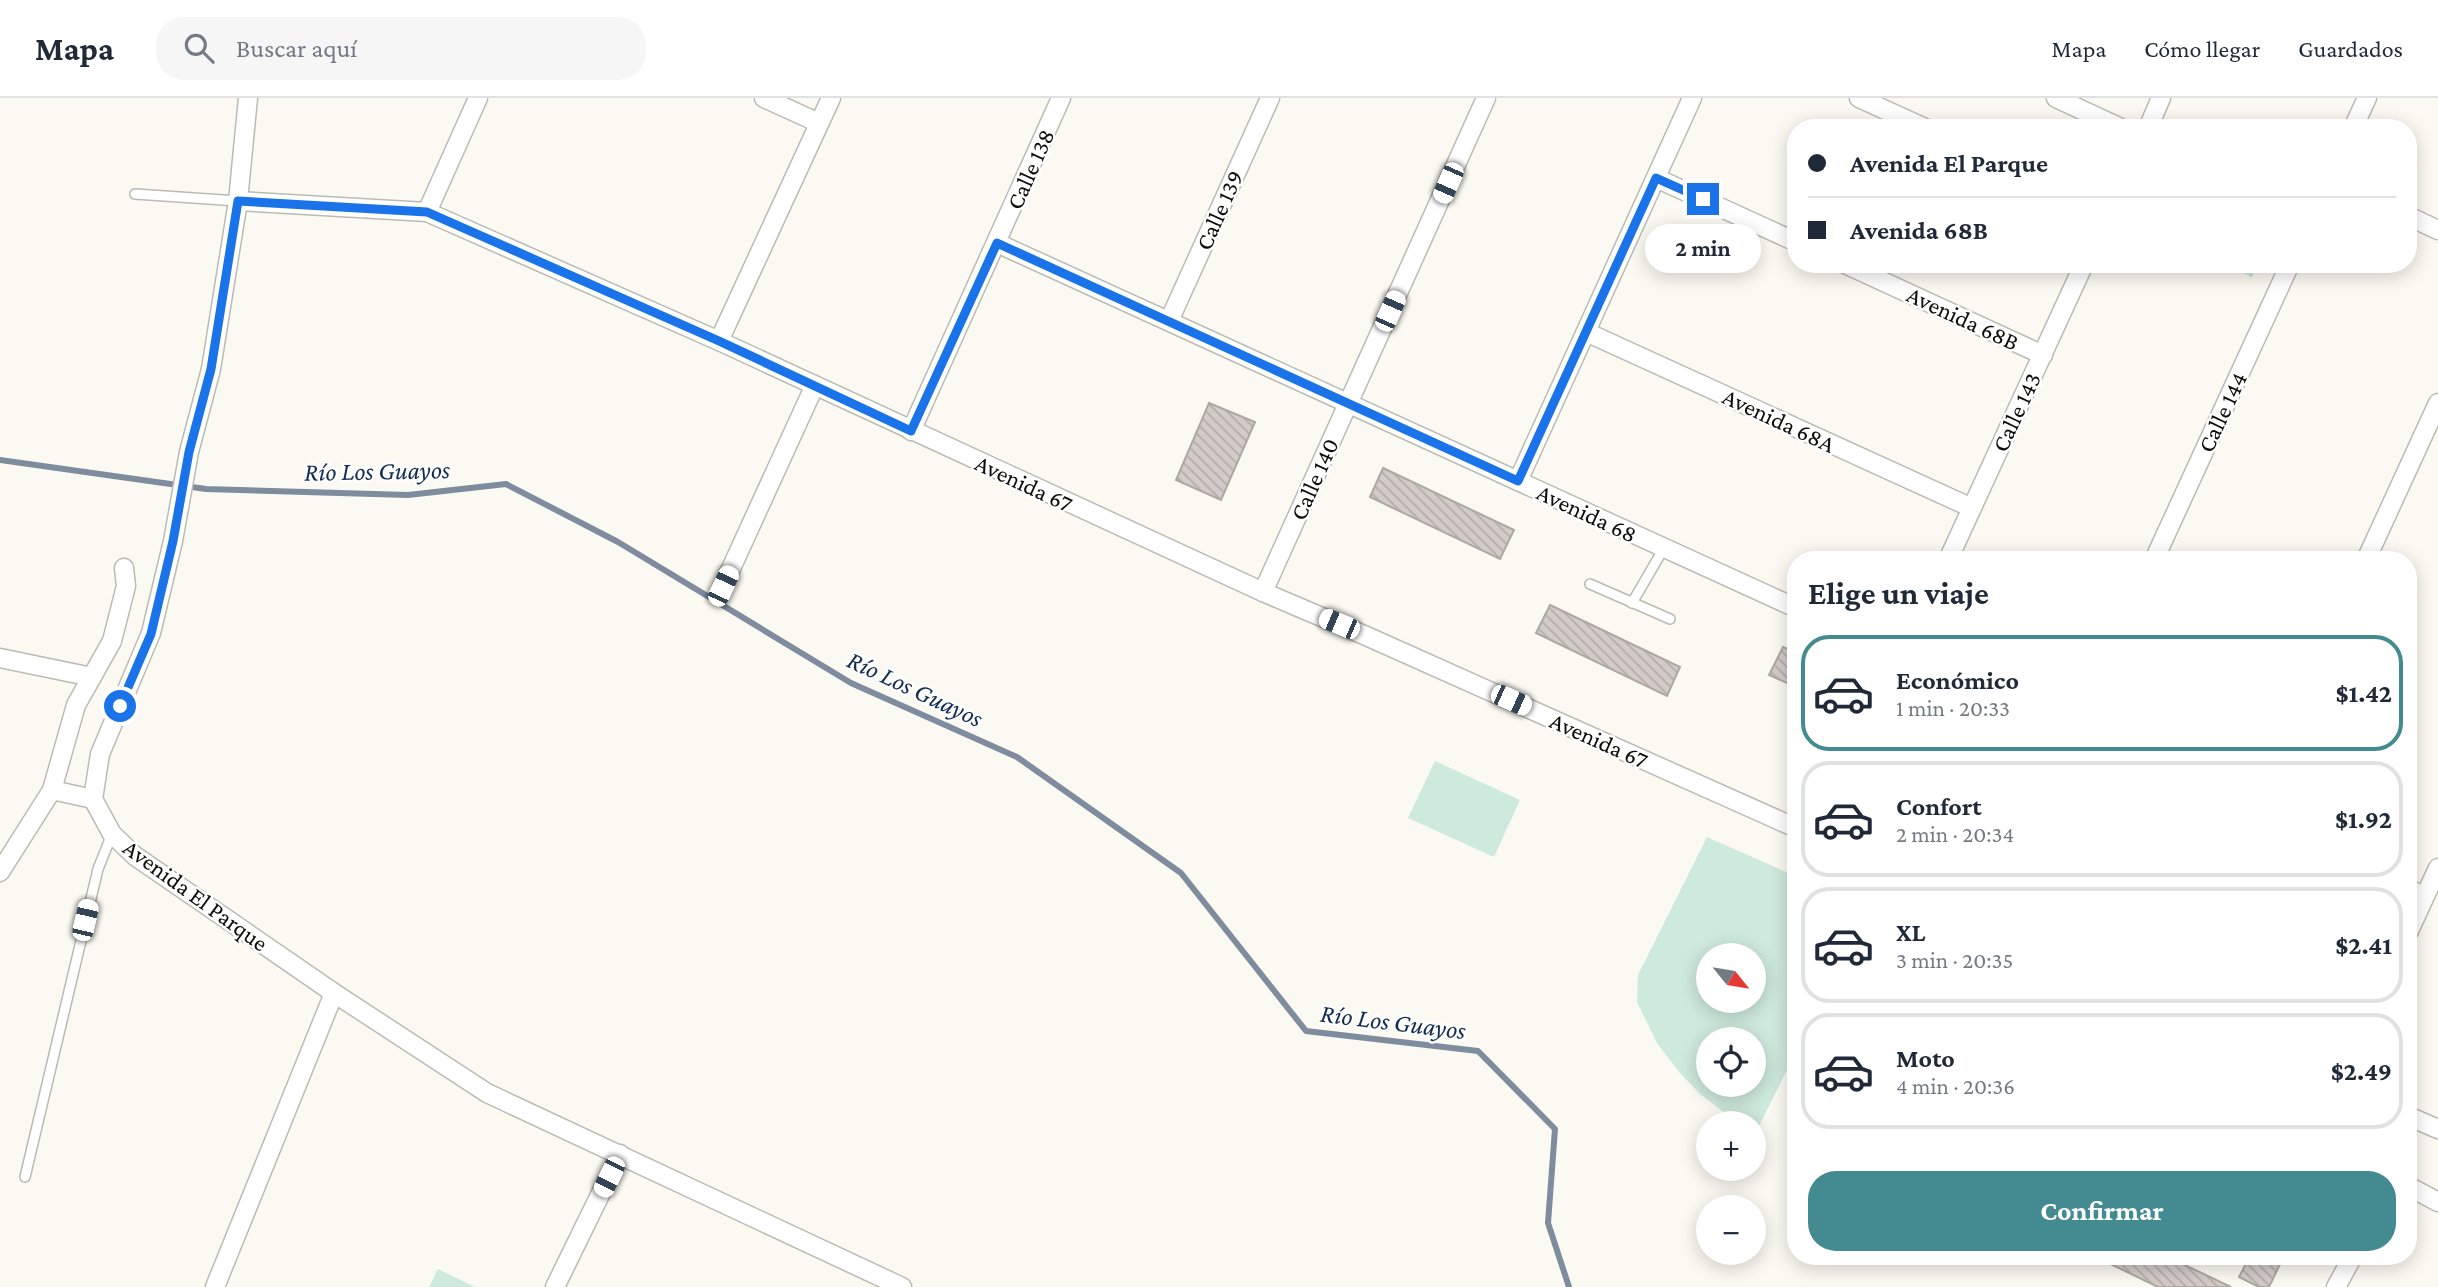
<!DOCTYPE html>
<html lang="es">
<head>
<meta charset="utf-8">
<style>
  :root { --surface:#fff; --page:#f6f6f7; --text:#1f2937; --muted:#747a83; --line:#e0e1e3; --accent:#448b91 }
  body { margin:0; font-family:"Crimson Pro",serif; background:var(--page); color:var(--text); height:100vh; display:flex; flex-direction:column; font-size:26px; white-space:nowrap }
  * { box-sizing:border-box; margin:0 }
  p { font-size:23px; color:var(--muted) }
  .icon { flex:none; width:38px; height:38px; fill:none; stroke:currentColor; stroke-width:2; stroke-linecap:round; stroke-linejoin:round }
  .map { position:relative; flex:1; overflow:hidden }
  .panel { position:absolute; left:1787px; top:453px; width:630px; height:714px; display:flex; flex-direction:column; background:var(--surface); border-radius:28px; box-shadow:0 4px 18px #0003 }
  .panel>* { flex:none }
  .top-card { position:absolute; left:1787px; top:21px; width:630px; height:154px; border-radius:28px; box-shadow:0 4px 18px #0003; display:grid; align-content:center; height:154px; padding:0 21px; background:var(--surface) }
  .needle { width:46px; rotate:120deg }
  .tools { position:absolute; left:1696px; top:845px; display:grid; gap:14px }
  .tools a { display:grid; place-items:center; width:70px; height:70px; border-radius:50%; background:var(--surface); box-shadow:0 4px 18px #0003; font-size:35px }
  .end { position:absolute; width:32px; height:32px; margin:-16px; border:9px solid #1a73e8; background:#fff; box-shadow:0 0 0 4px #fff }
  .from { border-radius:50% }
  .bubble { position:absolute; height:49px; border-radius:24px; background:var(--surface); box-shadow:0 4px 18px #0003; font-size:23px; font-weight:700; line-height:49px; text-align:center }
  .car { position:absolute; width:21px; height:42px; margin:-21px -10px; border-radius:9px; box-shadow:0 0 5px 2px #0007; background:linear-gradient(#fff 24%,#345 0 40%,#fff 0 76%,#345 0 86%,#fff 0) }
  .top-card b { display:flex; align-items:center; gap:24px; height:66px; font-size:26px }
  .top-card b+b { border-top:2px solid var(--line) }
  .top-card i { width:18px; height:18px; background:var(--text) }
  ul { padding:0; list-style:none }
  li { display:flex; align-items:center; gap:21px; height:116px; margin:0 14px 10px; padding:0 7px; border:4px solid var(--line); border-radius:28px }
  li div { flex:1 }
  li b { display:block; font-size:26px }
  li em { font-style:normal; font-weight:700 }
  li.on { border-color:var(--accent) }
  li>.icon { width:63px; height:63px; stroke-width:1.5 }
  h2 { padding:0 21px; font-size:32px; line-height:84px }
  .action { display:flex; gap:14px; margin-top:auto; padding:14px 21px }
  .action a { flex:1; height:80px; border-radius:28px; background:var(--accent); color:#fff; font-size:28px; font-weight:700; line-height:80px; text-align:center }
  header { display:flex; align-items:center; gap:42px; box-sizing:border-box; height:98px; padding:0 35px; background:var(--surface); border-bottom:2px solid var(--line) }
  header strong { font-size:33px }
  nav { display:flex; gap:38px; margin-inline-start:auto; font-size:24px }
  .search { width:490px; height:63px; background:var(--page); display:flex; align-items:center; gap:18px; box-sizing:border-box; padding:0 24px; border-radius:28px; color:var(--muted); font-size:26px }
  .map>svg:first-child { display:block }
  .grass { fill:#ceeadc; fill-rule:evenodd }
  .park { fill:url(#park-dots) }
  .lines { fill:none; stroke-linecap:round; stroke-linejoin:round }
  .stream { stroke:#7e8c9e; stroke-width:6 }
  .building { fill:url(#building-back-hatch); stroke:#aea7a2; stroke-width:2 }
  .service-casing { stroke:#bcbbb3; stroke-width:12 }
  .minor-casing { stroke:#bcbbb3; stroke-width:21 }
  .service { stroke:#fff; stroke-width:9 }
  .minor { stroke:#fff; stroke-width:18 }
  .route { stroke:#1a73e8; stroke-width:9 }
  .labels { text-anchor:middle; dominant-baseline:central; stroke-width:5; stroke-linejoin:round; paint-order:stroke }
  .street-label { font-size:24px; fill:#0d0d0a; stroke:#fff }
  .water-label { font-size:26px; font-style:italic; fill:#102d51; stroke:#fff }
</style>
</head>
<body>
<header>
<strong>Mapa</strong>
<div class="search"><svg class="icon" aria-label="search" viewBox="0 0 24 24"><circle cx="10" cy="10" r="6"/><path d="M15 15l6 6"/></svg>Buscar aquí</div>
<nav><a>Mapa</a><a>Cómo llegar</a><a>Guardados</a></nav>
</header>
<div class="map">
<svg width="2438" height="1189" viewBox="0 0 2438 1189">
  <defs>
    <pattern id="park-dots" width="8" height="8" patternUnits="userSpaceOnUse" patternTransform="scale(1.75)"><rect width="8" height="8" fill="#ceeadc"/><path d="M2 2h.1M6 6h.1" fill="none" stroke="#b0c8bb" stroke-width="1.8" stroke-linecap="round"/></pattern>
    <pattern id="building-back-hatch" width="6" height="6" patternUnits="userSpaceOnUse" patternTransform="scale(1.75)"><rect width="6" height="6" fill="#d2cbc7"/><path d="M-1 5l2 2M0 0l6 6M5-1l2 2" fill="none" stroke="#b3adaa"/></pattern>
  </defs>
  <rect width="100%" height="100%" fill="#fbfaf2"/>
  <g class="grass">
    <polygon points="1435,663 1520,702 1494,759 1408,720"/>
    <path d="M1707,739L1795,778V956L1755,1036L1754,1026L1738,1025L1700,996L1679,974L1657,945L1637,904L1638,877ZM1708,858H1754V903H1708ZM1708,942H1754V987H1708Z"/>
    <polygon points="438,1171 475,1189 429,1189"/>
  </g>
  <polygon class="park" points="2223,166 2257,166 2252,179"/>
  <g class="lines">
    <polyline class="stream" points="0,362 206,391 408,397 506,386 618,444 851,585 1017,659 1181,775 1306,933 1478,953 1555,1031 1548,1125 1569,1189"/>
  </g>
  <g class="building">
    <polygon points="1209,305 1255,324 1221,402 1176,382"/>
    <polygon points="1383,370 1514,432 1500,461 1370,399"/>
    <polygon points="1550,507 1680,569 1667,598 1536,535"/>
    <polygon points="1783,549 1796,555 1796,589 1769,577"/>
    <polygon points="2094,1158 2166,1158 2231,1189 2158,1189"/>
    <polygon points="2250,1158 2284,1158 2269,1189 2259,1189 2239,1179"/>
  </g>
  <g class="lines">
    <defs>
      <g id="service">
        <polyline points="135,96 238,103"/>
        <polyline points="1590,486 1670,521"/>
        <polyline points="1632,505 1664,450"/>
        <polyline points="25,1079 98,771 112,736"/>
      </g>
      <g id="minor">
        <polyline points="248,0 238,103 211,271 189,354 173,443 151,535 100,656 93,701 112,736 135,758 334,895 487,995 902,1189"/>
        <polyline points="764,0 819,25"/>
        <polyline points="1859,0 1925,30"/>
        <polyline points="2056,0 2121,30"/>
        <polyline points="2148,30 2161,0"/>
        <polyline points="2353,30 2367,0"/>
        <polyline points="1656,80 1796,144"/>
        <polyline points="238,103 427,114 719,243 1263,494 1364,537 1796,730"/>
        <polyline points="427,114 478,0"/>
        <polyline points="2408,118 2438,132"/>
        <polyline points="997,145 1796,510"/>
        <polyline points="1845,166 2043,257"/>
        <polyline points="1169,223 1270,0"/>
        <polyline points="1586,234 1972,410"/>
        <polyline points="719,243 831,0"/>
        <polyline points="911,333 1061,0"/>
        <polyline points="1518,383 1692,0"/>
        <polyline points="1948,462 2084,166"/>
        <polyline points="2154,462 2290,166"/>
        <polyline points="2366,462 2438,305"/>
        <polyline points="723,488 814,289"/>
        <polyline points="1263,494 1486,0"/>
        <polyline points="0,560 92,579"/>
        <polyline points="52,692 76,607 112,543 126,488 124,470"/>
        <polyline points="0,774 52,692 93,701"/>
        <polyline points="2408,791 2424,798"/>
        <polyline points="2408,835 2438,770"/>
        <polyline points="2408,1018 2438,1031"/>
        <polyline points="2408,1088 2438,1104"/>
        <polyline points="215,1189 334,895"/>
        <polyline points="555,1189 620,1056"/>
        <polyline points="2336,1189 2353,1158"/>
      </g>
    </defs>
    <use href="#service" class="service-casing"/>
    <use href="#minor" class="minor-casing"/>
    <use href="#service" class="service"/>
    <use href="#minor" class="minor"/>
  </g>
  <g class="lines">
    <polyline class="route" points="120,608 151,536 173,443 189,354 211,271 238,103 427,114 719,243 911,333 997,145 1518,383 1656,80 1703,101"/>
  </g>
  <g class="labels">
    <g class="street-label">
      <text transform="translate(1030 71) rotate(-66)">Calle 138</text>
      <text transform="translate(1219 112) rotate(-66)">Calle 139</text>
      <text transform="translate(1963 220) rotate(25)">Avenida 68B</text>
      <text transform="translate(2016 314) rotate(-65)">Calle 143</text>
      <text transform="translate(2222 314) rotate(-65)">Calle 144</text>
      <text transform="translate(1779 322) rotate(25)">Avenida 68A</text>
      <text transform="translate(1314 381) rotate(-66)">Calle 140</text>
      <text transform="translate(1024 385) rotate(25)">Avenida 67</text>
      <text transform="translate(1587 415) rotate(25)">Avenida 68</text>
      <text transform="translate(1599 642) rotate(24)">Avenida 67</text>
      <text transform="translate(196 797) rotate(36)">Avenida El Parque</text>
    </g>
    <g class="water-label">
      <text transform="translate(377 373) rotate(-1)">Río Los Guayos</text>
      <text transform="translate(915 591) rotate(25)">Río Los Guayos</text>
      <text transform="translate(1393 924) rotate(7)">Río Los Guayos</text>
    </g>
  </g>
</svg>
<div class="tools">
<a><svg class="needle" viewBox="-14 -14 28 28"><path d="M0-13l5 13h-10z" fill="#e53935"/><path d="M0 13l5-13h-10z" fill="#747a83"/></svg></a>
<a><svg class="icon" aria-label="locate" viewBox="0 0 24 24"><circle cx="12" cy="12" r="6"/><path d="M12 2v4M12 18v4M2 12h4M18 12h4"/></svg></a>
<a>+</a>
<a>−</a>
</div>
<i class="end from" style="left:120px;top:608px"></i>
<i class="end" style="left:1703px;top:101px"></i>
<div class="bubble" style="left:1645px;top:126px;width:116px">2 min</div>
<i class="car" style="left:1448px;top:85px;rotate:204deg"></i>
<i class="car" style="left:1390px;top:213px;rotate:24deg"></i>
<i class="car" style="left:723px;top:488px;rotate:25deg"></i>
<i class="car" style="left:1339px;top:526px;rotate:293deg"></i>
<i class="car" style="left:1511px;top:602px;rotate:114deg"></i>
<i class="car" style="left:85px;top:822px;rotate:13deg"></i>
<i class="car" style="left:609px;top:1079px;rotate:206deg"></i>
<div class="top-card">
<b><i class="from"></i>Avenida El Parque</b>
<b><i></i>Avenida 68B</b>
</div>
<section class="panel">
<h2>Elige un viaje</h2>
<ul>
<li class="on"><svg class="icon" aria-label="car" viewBox="0 0 24 24"><path d="M5 17H2v-5l4-1 3-4h7l3 4 3 1v5h-3M9 17h6M6 11h13"/><circle cx="7" cy="17" r="2"/><circle cx="17" cy="17" r="2"/></svg><div><b>Económico</b><p>1 min · 20:33</p></div><em>$1.42</em></li>
<li><svg class="icon" aria-label="car" viewBox="0 0 24 24"><path d="M5 17H2v-5l4-1 3-4h7l3 4 3 1v5h-3M9 17h6M6 11h13"/><circle cx="7" cy="17" r="2"/><circle cx="17" cy="17" r="2"/></svg><div><b>Confort</b><p>2 min · 20:34</p></div><em>$1.92</em></li>
<li><svg class="icon" aria-label="car" viewBox="0 0 24 24"><path d="M5 17H2v-5l4-1 3-4h7l3 4 3 1v5h-3M9 17h6M6 11h13"/><circle cx="7" cy="17" r="2"/><circle cx="17" cy="17" r="2"/></svg><div><b>XL</b><p>3 min · 20:35</p></div><em>$2.41</em></li>
<li><svg class="icon" aria-label="car" viewBox="0 0 24 24"><path d="M5 17H2v-5l4-1 3-4h7l3 4 3 1v5h-3M9 17h6M6 11h13"/><circle cx="7" cy="17" r="2"/><circle cx="17" cy="17" r="2"/></svg><div><b>Moto</b><p>4 min · 20:36</p></div><em>$2.49</em></li>
</ul>
<div class="action"><a>Confirmar</a></div>
</section>
</div>
</body>
</html>
